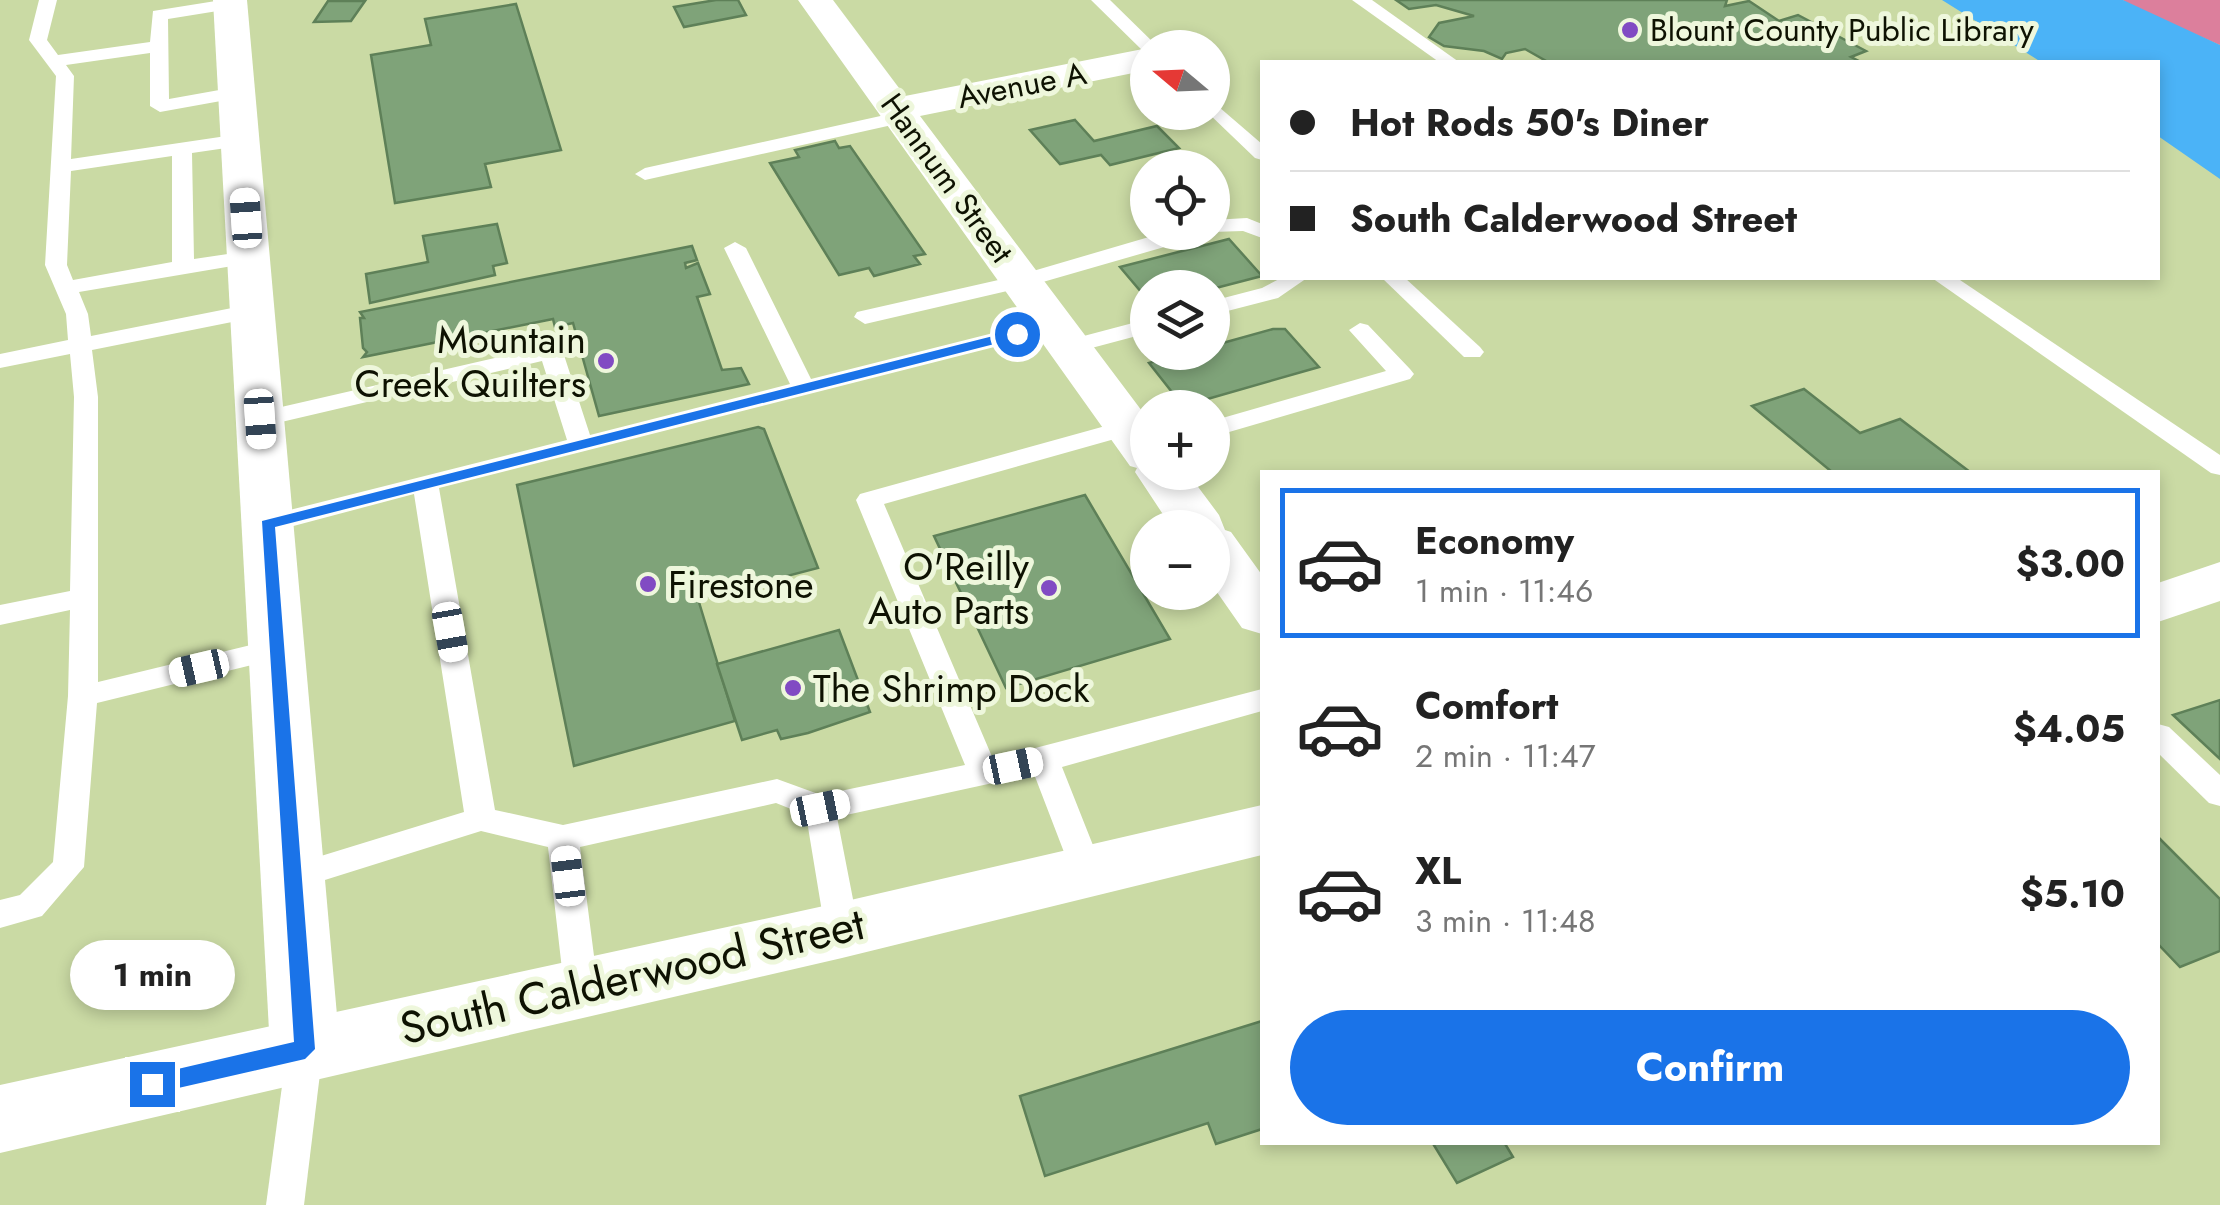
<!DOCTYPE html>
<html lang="en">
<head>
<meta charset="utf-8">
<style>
  :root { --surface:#fff; --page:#f6f6f6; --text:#222; --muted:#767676; --line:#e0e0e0; --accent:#1a73e8 }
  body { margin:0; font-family:Jost,sans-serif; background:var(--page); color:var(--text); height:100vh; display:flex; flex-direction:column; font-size:38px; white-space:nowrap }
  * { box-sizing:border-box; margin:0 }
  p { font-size:32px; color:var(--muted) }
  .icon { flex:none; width:55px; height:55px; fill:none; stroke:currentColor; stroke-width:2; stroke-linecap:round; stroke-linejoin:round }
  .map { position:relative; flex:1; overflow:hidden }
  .sheet { position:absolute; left:1260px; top:470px; width:900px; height:675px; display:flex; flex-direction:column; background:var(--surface); border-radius:0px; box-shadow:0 5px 15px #0003 }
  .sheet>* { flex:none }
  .hud { position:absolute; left:1260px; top:60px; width:900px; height:220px; border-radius:0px; box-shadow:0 5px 15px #0003; display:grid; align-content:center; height:220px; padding:0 30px; background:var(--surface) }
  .needle { width:65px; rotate:289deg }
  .buttons { position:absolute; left:1130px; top:30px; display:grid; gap:20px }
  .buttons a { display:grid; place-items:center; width:100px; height:100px; border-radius:50%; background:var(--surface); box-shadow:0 5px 15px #0003; font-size:50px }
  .end { position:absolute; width:45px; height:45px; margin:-22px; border:12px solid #1a73e8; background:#fff; box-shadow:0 0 0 5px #fff }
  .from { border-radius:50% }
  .bubble { position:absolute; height:70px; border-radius:35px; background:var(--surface); box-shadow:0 5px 15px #0003; font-size:32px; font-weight:700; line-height:70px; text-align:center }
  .car { position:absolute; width:30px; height:60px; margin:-30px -15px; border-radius:12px; box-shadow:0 0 8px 2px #0007; background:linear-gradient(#fff 24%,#345 0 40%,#fff 0 76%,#345 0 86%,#fff 0) }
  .hud b { display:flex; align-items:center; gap:35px; height:95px; font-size:38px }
  .hud b+b { border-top:2px solid var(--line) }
  .hud i { width:25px; height:25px; background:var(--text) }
  ul { padding:18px 0 0; list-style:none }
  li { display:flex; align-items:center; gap:30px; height:150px; margin:0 20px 15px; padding:0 10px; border:5px solid transparent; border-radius:0px }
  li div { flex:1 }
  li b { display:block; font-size:38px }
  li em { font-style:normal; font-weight:700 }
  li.active { border-color:var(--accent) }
  li>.icon { width:90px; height:90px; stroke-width:1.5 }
  .cta { display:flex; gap:20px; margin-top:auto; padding:20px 30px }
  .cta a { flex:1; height:115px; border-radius:60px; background:var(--accent); color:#fff; font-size:40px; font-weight:700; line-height:115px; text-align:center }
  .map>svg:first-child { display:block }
  .green { fill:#dc7f9c }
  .water { fill:#4bb3f7 }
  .building { fill:#7fa379; stroke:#5e8058; stroke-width:2.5 }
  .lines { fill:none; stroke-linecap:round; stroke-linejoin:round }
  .lane { fill:#fff; fill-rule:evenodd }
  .street { fill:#fff; fill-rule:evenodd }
  .secondary { fill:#fff; fill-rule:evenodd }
  .route { fill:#1a73e8 }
  .poi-dot { fill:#814bc3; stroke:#eef7dc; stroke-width:4 }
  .labels { text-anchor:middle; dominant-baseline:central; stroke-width:10; stroke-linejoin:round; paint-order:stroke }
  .far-poi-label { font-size:32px; fill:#0e1202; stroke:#eef7dc; text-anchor:start }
  .far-street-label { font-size:32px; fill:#0e1202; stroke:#eef7dc }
  .poi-label { font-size:38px; fill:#0e1202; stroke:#eef7dc; text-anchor:end }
  .near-street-label { font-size:45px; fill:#0e1202; stroke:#eef7dc }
</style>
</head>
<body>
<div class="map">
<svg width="2220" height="1205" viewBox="0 0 2220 1205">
  <rect width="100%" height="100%" fill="#cadaa4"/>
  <polygon class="green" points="2123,0 2220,0 2220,45 2133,7"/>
  <polygon class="water" points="1942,0 2123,0 2220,45 2220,179 2158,136 2158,62 2041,62"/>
  <g class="building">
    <polygon points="716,0 738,0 746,15 684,27 674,7"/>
    <polygon points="1396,0 1727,0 1725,6 1749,1 1779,21 1798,15 1866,51 1851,57 1861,62 1548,62 1525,49 1506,53 1502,59 1484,51 1444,46 1429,37 1439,23 1474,16 1436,5 1409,9"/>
    <polygon points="328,1 365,1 351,21 314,22"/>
    <polygon points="516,4 561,150 485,164 491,187 395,203 371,55 431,45 425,19"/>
    <polygon points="1075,120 1094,141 1157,126 1179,148 1110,165 1101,155 1060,164 1030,130"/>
    <polygon points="835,141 839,148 850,146 925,254 914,256 920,264 874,276 869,268 839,275 770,163 799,157 795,150"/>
    <polygon points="497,224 507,263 493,266 495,275 370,303 366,274 428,262 423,236"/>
    <polygon points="1229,239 1262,276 1212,289 1148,288 1148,300 1120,267"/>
    <polygon points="692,246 697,260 685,263 686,268 698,263 710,294 697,297 722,370 741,368 749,384 599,416 573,323 555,327 553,319 363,357 367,352 363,348 360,318 364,318 360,312"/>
    <polygon points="1273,329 1285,329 1319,367 1183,406 1149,363 1188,352 1212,352 1212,346"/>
    <polygon points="1804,389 1860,433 1900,419 1970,472 1832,472 1752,406"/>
    <polygon points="758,427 764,429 818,568 698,599 735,721 574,766 517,485"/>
    <polygon points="1085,495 1170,639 1006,688 934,536"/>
    <polygon points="839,630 870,712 808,733 781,739 777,730 742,740 717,664"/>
    <polygon points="2220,700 2220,759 2173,715"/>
    <polygon points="2158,837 2220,899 2220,951 2180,967 2158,944"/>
    <polygon points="1262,1021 1262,1129 1216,1144 1208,1123 1045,1176 1020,1096"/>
    <polygon points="1432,1142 1504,1142 1513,1157 1457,1183"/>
  </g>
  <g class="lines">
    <g class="lane">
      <path d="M39,0H57L47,40L58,55L150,42L153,11L222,0L239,4L230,9L168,19L169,99L236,87L245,93L243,97L160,112L150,106V53L66,65L74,76L71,159L240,134L250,140L240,146L192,153L194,259L248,251L259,257L256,262L79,292L88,314L91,336L252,304L263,311L252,318L92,350L98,397V682L276,639L286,642L290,649L286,656L276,659L97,703L84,867L42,916L0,928V900L20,895L53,862L68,696L70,610L0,625V605L70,591L74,397L70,354L0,368V354L68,340L66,314L45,265L56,76L29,40ZM172,156V262L73,280L67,265L71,171Z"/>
      <polygon points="1091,0 1110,0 1159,48 1148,48 1148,53 1144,52"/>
      <polygon points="1352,0 1372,0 1459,62 1439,62"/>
      <polygon points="1212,101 1262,144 1262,160 1255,158 1207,112 1212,112"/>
      <polygon points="903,111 913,117 910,121 645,180 635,174 645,168"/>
      <polygon points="1247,218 1262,224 1262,238 1243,231 1212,232 1212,220"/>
      <polygon points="1166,232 1201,232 1199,237 1029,286 865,324 854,317 857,312 1016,276"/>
      <polygon points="735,242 746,248 811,379 1053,318 1064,325 1061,330 439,488 495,810 563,825 777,779 821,795 965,765 856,500 860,494 1127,420 1139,428 1136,433 884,504 993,759 1262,689 1262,711 1062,767 1104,873 1099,882 1088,886 1077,882 1072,873 1034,774 837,817 859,930 854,940 842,944 830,940 825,930 806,815 776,803 580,847 598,987 593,998 581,1002 569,998 564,987 548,847 481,831 293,890 282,886 277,877 282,868 464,812 414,494 267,533 258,530 254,524 258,518 567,440 542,361 260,427 248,419 251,414 551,345 563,352 590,435 790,384 724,248"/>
      <polygon points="1281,278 1307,278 1278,298 1212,315 1212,301 1262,288"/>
      <polygon points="1382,278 1405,278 1480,347 1484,352 1480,357 1464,357"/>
      <polygon points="1932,278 1957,278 2220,455 2220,475 2211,473"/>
      <polygon points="1148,319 1148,333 1069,354 1057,347 1061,342"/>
      <polygon points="1360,323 1368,325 1410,369 1414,374 1410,379 1212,437 1212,421 1386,371 1349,330"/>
      <polygon points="2158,724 2169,727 2220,775 2220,806 2209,803 2158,753"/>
      <polygon points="305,1033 317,1038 323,1049 304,1205 266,1205 287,1049 293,1038"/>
    </g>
    <g class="street">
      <polygon points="213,0 247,0 340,1049 330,1071 305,1081 280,1071 270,1049"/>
      <polygon points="798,0 833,0 905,96 1148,48 1148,70 920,116 1148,419 1148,472 1187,472 1219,515 1225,530 1231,532 1262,575 1262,634 1242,628 1212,585 1212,528 1172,528 1135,472 1137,468 1130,466"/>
    </g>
    <g class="secondary">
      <polygon points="2220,562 2220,601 2158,622 2158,583"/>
      <polygon points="1262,805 1262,855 842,958 0,1153 0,1085 842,902"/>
    </g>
  </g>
  <polygon class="route" points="1017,330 1022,331 1022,337 275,527 315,1049 305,1059 152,1094 145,1091 142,1084 145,1077 152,1075 294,1042 262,521"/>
  <g class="poi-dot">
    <circle cx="1630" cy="30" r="10"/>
    <circle cx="606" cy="361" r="10"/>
    <circle cx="648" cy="584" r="10"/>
    <circle cx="1049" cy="588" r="10"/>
    <circle cx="793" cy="688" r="10"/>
  </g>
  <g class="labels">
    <g class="far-poi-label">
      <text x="1650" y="30">Blount County Public Library</text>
    </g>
    <g class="far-street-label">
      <text transform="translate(1022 85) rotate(-11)">Avenue A</text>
      <text transform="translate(947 178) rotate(54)">Hannum Street</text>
    </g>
    <g class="poi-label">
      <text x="586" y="339">Mountain<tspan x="586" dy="44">Creek Quilters</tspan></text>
      <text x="1029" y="566">O'Reilly<tspan x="1029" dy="44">Auto Parts</tspan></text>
      <text x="668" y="584" text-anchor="start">Firestone</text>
      <text x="813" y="688" text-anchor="start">The Shrimp Dock</text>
    </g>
    <g class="near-street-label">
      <text transform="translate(632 976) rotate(-13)">South Calderwood Street</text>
    </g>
  </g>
</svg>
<div class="buttons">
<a><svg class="needle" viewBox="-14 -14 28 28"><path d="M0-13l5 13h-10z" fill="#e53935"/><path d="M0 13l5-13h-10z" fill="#767676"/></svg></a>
<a><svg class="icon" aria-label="locate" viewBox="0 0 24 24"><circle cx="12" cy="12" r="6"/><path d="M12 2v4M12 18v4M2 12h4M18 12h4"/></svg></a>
<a><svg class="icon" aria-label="layers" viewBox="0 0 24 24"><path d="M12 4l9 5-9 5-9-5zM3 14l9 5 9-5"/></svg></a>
<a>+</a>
<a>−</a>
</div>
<i class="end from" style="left:1017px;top:334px"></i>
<i class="end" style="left:152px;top:1084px"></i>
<div class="bubble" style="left:70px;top:940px;width:165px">1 min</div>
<i class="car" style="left:246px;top:218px;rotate:356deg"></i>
<i class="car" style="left:260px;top:419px;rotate:176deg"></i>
<i class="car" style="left:450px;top:632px;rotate:170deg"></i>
<i class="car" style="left:199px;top:668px;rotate:257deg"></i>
<i class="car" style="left:1013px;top:766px;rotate:78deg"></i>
<i class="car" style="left:820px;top:808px;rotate:78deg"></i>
<i class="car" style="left:568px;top:876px;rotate:353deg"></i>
<div class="hud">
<b><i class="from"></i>Hot Rods 50's Diner</b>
<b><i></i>South Calderwood Street</b>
</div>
<section class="sheet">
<ul>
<li class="active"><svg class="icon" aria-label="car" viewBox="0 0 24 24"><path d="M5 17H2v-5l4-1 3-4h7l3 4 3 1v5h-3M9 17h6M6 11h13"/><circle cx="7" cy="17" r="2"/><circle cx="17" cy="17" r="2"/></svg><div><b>Economy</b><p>1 min · 11:46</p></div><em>$3.00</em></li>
<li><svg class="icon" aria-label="car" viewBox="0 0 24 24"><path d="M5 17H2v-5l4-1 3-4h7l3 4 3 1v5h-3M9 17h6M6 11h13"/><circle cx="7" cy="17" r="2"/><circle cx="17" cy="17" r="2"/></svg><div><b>Comfort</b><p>2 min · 11:47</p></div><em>$4.05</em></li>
<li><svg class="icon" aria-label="car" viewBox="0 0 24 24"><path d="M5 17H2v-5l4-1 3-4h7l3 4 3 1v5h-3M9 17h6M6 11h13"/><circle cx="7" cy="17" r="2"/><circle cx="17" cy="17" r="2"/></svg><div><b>XL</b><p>3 min · 11:48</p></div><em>$5.10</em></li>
</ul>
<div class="cta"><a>Confirm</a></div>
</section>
</div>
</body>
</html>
